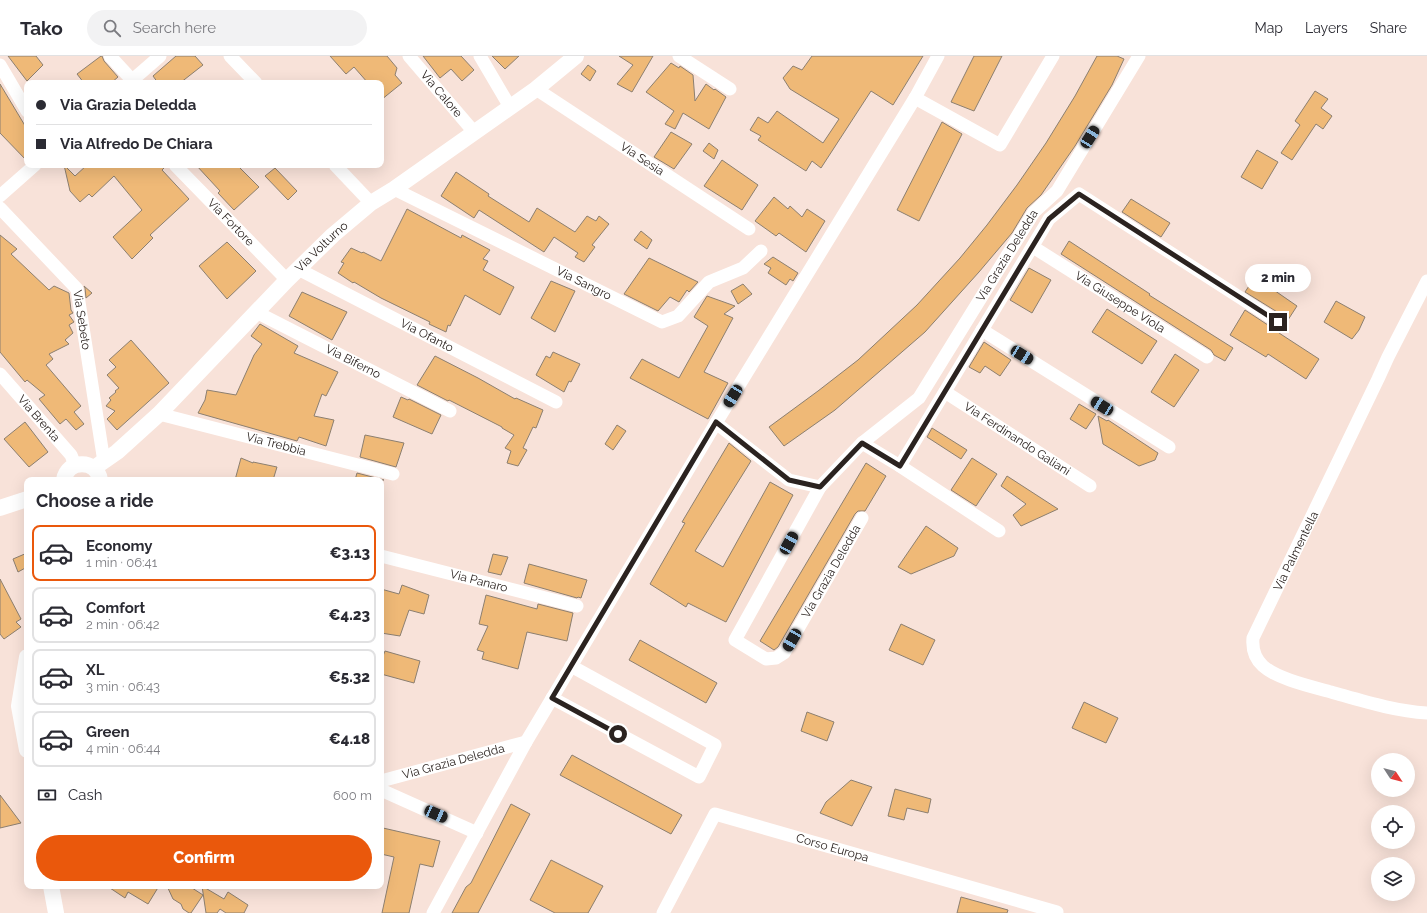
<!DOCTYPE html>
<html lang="en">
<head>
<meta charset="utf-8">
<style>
  :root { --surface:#fff; --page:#f2f2f3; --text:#2b2b33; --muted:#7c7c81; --line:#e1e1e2; --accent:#ea580c }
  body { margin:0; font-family:Raleway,sans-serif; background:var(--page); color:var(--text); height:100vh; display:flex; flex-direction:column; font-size:15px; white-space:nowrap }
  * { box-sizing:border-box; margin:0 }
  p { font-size:13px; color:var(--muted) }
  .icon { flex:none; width:22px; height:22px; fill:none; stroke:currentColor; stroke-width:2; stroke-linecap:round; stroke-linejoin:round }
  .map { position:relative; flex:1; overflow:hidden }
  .sheet { position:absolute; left:24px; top:421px; width:360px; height:412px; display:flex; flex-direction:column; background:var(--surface); border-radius:8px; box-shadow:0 4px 16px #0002 }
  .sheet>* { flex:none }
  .guide { position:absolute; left:24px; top:24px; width:360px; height:88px; border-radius:8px; box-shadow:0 4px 16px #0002; display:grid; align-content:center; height:88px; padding:0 12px; background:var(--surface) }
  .needle { width:26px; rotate:126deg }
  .fabs { position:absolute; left:1371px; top:697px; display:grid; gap:8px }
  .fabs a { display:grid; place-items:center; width:44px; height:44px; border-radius:50%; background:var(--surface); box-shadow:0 4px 16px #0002; font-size:20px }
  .end { position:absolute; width:18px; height:18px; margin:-9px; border:5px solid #2b2320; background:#fff; box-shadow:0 0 0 2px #fff }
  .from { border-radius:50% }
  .bubble { position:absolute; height:28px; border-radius:14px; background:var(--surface); box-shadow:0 4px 16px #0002; font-size:13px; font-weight:800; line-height:28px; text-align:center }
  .car { position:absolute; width:12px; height:24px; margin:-12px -6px; border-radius:5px; box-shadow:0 0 3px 1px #0007; background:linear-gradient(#222 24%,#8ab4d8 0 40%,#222 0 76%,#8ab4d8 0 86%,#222 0) }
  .guide b { display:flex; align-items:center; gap:14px; height:38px; font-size:15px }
  .guide b+b { border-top:1px solid var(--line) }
  .guide i { width:10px; height:10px; background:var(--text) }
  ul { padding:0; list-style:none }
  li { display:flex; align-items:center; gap:12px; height:56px; margin:0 8px 6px; padding:0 4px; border:2px solid var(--line); border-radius:8px }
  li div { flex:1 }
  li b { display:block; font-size:15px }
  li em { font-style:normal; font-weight:800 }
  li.selected { border-color:var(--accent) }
  li>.icon { width:36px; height:36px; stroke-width:1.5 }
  h2 { padding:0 12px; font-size:18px; line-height:48px }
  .pay { display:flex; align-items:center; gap:10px; height:44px; padding:0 12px; font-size:15px }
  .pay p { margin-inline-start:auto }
  .cta { display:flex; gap:8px; margin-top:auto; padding:8px 12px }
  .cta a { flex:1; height:46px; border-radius:24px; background:var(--accent); color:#fff; font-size:16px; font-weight:800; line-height:46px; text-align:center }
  header { display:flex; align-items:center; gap:24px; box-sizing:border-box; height:56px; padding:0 20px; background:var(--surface); border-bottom:1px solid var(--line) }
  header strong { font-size:19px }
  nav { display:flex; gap:22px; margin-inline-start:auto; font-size:14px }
  .search { width:280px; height:36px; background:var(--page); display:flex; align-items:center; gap:10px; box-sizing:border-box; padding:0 14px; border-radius:22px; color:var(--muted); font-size:15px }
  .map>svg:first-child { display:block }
  .building { fill:#efb977; stroke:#8c7f70 }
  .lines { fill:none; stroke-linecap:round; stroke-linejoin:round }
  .minor { stroke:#fff; stroke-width:13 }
  .tertiary { stroke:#fff; stroke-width:16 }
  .route { stroke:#2b2320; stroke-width:5 }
  .labels { text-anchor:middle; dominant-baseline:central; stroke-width:3; stroke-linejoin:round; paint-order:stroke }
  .street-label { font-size:12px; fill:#2b2320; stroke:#fff }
</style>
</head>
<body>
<header>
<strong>Tako</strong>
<div class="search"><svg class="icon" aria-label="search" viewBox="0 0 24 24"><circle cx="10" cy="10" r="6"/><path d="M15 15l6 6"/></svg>Search here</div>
<nav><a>Map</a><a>Layers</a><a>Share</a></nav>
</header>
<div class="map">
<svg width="1427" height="857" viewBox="0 0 1427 857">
  <rect width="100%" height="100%" fill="#f8e2d9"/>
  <g class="building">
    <polygon points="8,0 36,0 43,9 27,25"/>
    <polygon points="101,0 102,0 104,5 118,21 111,27 84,27 77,18"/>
    <polygon points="176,0 195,0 203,9 180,27 158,27 153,20"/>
    <polygon points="330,0 387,0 397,12 395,19 402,27 381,44 381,27 368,27 354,11 346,18"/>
    <polygon points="423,0 461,0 474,14 462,25 451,13 440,22"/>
    <polygon points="492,0 519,0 505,13"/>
    <polygon points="619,0 653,0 632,36 617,28 633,9"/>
    <polygon points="812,0 923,0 893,49 871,35 821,112 812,105 806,115 758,84 761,80 750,74 758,61 768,67 777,55 823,87 839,63 790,33 783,22 793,10 802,14"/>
    <polygon points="974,0 1002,0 974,55 951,46"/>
    <polygon points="1097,0 1117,0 1124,3 1112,29 1075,90 1041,139 1027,152 1012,177 979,216 925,276 835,354 784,390 769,371 818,335 858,304 917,249 960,202 987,169 1017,129 1046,87 1075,40"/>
    <polygon points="671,7 679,12 680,10 693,19 695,45 706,28 714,34 715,33 726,41 709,73 683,57 675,73 665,68 674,55 646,36"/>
    <polygon points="588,9 596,15 590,25 581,18"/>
    <polygon points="0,28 27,73 27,105 0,77"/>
    <polygon points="1315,35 1328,43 1321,52 1332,60 1323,73 1316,68 1292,104 1281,97 1300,69 1295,65"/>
    <polygon points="942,66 962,78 919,165 897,154"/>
    <polygon points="671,76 692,88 674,113 654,101"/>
    <polygon points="709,87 718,94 714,103 703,95"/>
    <polygon points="1257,94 1278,106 1262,133 1241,121"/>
    <polygon points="722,104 758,129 742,154 704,130"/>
    <polygon points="64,109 75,120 87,109 167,109 162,114 189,143 150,179 153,182 132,203 113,181 142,154 114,120 92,141 89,138 80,146 70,135"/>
    <polygon points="196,109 237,109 259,131 234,154 218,137 220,135"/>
    <polygon points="275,112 297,135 288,144 265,120"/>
    <polygon points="456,116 489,138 488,140 529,166 537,152 575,176 587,160 596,165 599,160 609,168 592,189 595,191 584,206 575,201 578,197 554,181 544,196 479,154 474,162 441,140"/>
    <polygon points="774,141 788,153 790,150 802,161 807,153 825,165 806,196 779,177 776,180 755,165"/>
    <polygon points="1131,143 1170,167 1161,181 1122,156"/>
    <polygon points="407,153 461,182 462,179 490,194 483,203 488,205 483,214 514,231 500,259 465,239 450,270 448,269 446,276 429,268 430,266 381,242 354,226 353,227 338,217 344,207 341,206 351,192 362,197 363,196 381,205"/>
    <polygon points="641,175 652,184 647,193 634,184"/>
    <polygon points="0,179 17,193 11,198 49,234 54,230 69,237 71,254 73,257 69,259 74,266 69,269 73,277 65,284 69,288 49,298 53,303 46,309 81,350 74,356 84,368 76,374 66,363 60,368 39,343 45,339 27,324 25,326 0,296"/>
    <polygon points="1069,185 1150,238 1149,239 1233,292 1225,305 1214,299 1211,294 1061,198"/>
    <polygon points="227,186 256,215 227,243 199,210"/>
    <polygon points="773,201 798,217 793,225 790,223 786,229 768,217 771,212 764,208"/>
    <polygon points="649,202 698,226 689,236 687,234 679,246 670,241 658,255 624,238"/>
    <polygon points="1029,212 1051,224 1032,257 1010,244"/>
    <polygon points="1255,221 1297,250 1286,267 1285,263 1282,259 1245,236"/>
    <polygon points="551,225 575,235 555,276 531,262"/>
    <polygon points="743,228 752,238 738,248 731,235"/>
    <polygon points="84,230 92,237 86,242 85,232"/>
    <polygon points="302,236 347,256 332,284 289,260"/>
    <polygon points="707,240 735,250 724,258 733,262 704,316 728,327 708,363 630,322 642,303 679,322 708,270 694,261"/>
    <polygon points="1336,245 1365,261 1359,274 1352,283 1324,266"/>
    <polygon points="1107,253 1157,285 1142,308 1092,276"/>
    <polygon points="1245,254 1274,273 1278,274 1282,273 1279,277 1319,303 1306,323 1268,298 1266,301 1230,279"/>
    <polygon points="260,268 298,290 294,297 338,316 326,340 322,338 314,360 334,364 326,390 299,381 297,385 198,357 205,344 207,334 236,339 254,299 262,288 251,280"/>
    <polygon points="131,284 169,327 117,374 107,363 115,355 106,350 111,344 109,342 116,336 115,335 119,332 107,319 116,311 109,304"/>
    <polygon points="984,286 1011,304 1000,320 985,310 980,317 969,311"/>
    <polygon points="553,296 580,308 571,326 569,325 564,336 536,319 546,300 550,302"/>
    <polygon points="1175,298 1199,314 1174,351 1151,336"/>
    <polygon points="435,300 478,322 515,343 516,342 543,354 536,372 533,371 523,392 527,394 518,410 507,407 511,395 505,392 514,379 502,372 502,371 449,344 448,345 417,329"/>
    <polygon points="401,341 408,344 409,343 441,359 432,378 393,361"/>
    <polygon points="1079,348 1096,358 1086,373 1070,363"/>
    <polygon points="1098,360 1107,365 1108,364 1158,397 1155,404 1139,410 1103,388"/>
    <polygon points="25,366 48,396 29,411 4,383"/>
    <polygon points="617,369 626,375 613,394 605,388"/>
    <polygon points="932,372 967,394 961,403 927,381"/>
    <polygon points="365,379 404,387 396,411 360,401"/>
    <polygon points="729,387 751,405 695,495 723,511 770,426 793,439 726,566 688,547 686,551 650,528 685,467 682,466"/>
    <polygon points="241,402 253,407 253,406 277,411 273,424 235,424"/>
    <polygon points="972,402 997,418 976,450 951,434"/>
    <polygon points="866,407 886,420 865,455 858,455 855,458 778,591 774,594 760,585"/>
    <polygon points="357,417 384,424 355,424"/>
    <polygon points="1007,420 1058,453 1021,470 1013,459 1026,448 1001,430"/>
    <polygon points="926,470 958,492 954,500 911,518 898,511"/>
    <polygon points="27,497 27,511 18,516 13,503"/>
    <polygon points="493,498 508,501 501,519 488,516"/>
    <polygon points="529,508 587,524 581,542 578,541 577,542 524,527"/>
    <polygon points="0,523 21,563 16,566 21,571 4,583 0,578"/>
    <polygon points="402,529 429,539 424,558 409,554 400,580 381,577 381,533 399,538"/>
    <polygon points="486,539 537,553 538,548 573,557 567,585 527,576 518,613 482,603 484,596 477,594 488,570 479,568"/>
    <polygon points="901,568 935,584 923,609 889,594"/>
    <polygon points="640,584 717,627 706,647 629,604"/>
    <polygon points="385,595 420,605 414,627 381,618 381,605"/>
    <polygon points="1084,646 1118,662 1106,687 1072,672"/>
    <polygon points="807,656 834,666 827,685 801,675"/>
    <polygon points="572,699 682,759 671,778 560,719"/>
    <polygon points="851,724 872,731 852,770 820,757 826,746"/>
    <polygon points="895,733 931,743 928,757 907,752 904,764 888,760"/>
    <polygon points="0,739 21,767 0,772"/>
    <polygon points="511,748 530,758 478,857 452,857 466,831 471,827"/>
    <polygon points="383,772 440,785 433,811 420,808 409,857 382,857 394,801 381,798 381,784"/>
    <polygon points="551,804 603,830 588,857 555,857 530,844"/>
    <polygon points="107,830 159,830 148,848 128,836 125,842"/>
    <polygon points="167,830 189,830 203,839 191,857 189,857 183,853 181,848 173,843"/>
    <polygon points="202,830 224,843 228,836 248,849 244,857 226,857 220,853 217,857 206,857"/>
    <polygon points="961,841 1008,854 1007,857 957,857"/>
  </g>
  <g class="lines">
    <g class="minor">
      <polyline points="110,0 132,24"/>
      <polyline points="230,0 256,27"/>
      <path id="s1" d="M409,0L474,76"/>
      <polyline points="480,0 510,51"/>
      <polyline points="679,0 730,33"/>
      <polyline points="0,9 27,55"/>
      <polyline points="129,27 160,0"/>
      <path id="s2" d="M536,33L749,173"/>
      <polyline points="915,42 1000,89 1053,0"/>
      <path id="s3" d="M175,109L287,224"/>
      <polyline points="335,109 371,147"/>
      <path id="s4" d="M394,133L662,266L678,260L709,226L743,212L761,195"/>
      <polyline points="0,140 35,109"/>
      <path id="s5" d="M0,152L77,233L104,406"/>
      <path id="s6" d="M1033,191L1207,301"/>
      <path id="s7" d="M298,213L556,346"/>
      <path d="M1427,225L1388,301L1378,323L1253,582C1252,593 1254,602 1263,610C1277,623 1313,631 1331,636C1363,645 1394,655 1427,657"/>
      <path id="s8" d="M256,256L450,355"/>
      <polyline points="982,274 1169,391"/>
      <path id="s9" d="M0,318L71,399L75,409"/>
      <path id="s10" d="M945,336L1090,430"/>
      <path id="s11" d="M159,358L393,418"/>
      <polyline points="716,367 789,424 820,431 862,387 900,410 999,475"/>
      <path id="s12" d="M862,387L919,342L1034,156L1057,135L1139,0"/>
      <polyline points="900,410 1049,163 1079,138 1278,266"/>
      <path id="s13" d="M820,431L735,584L766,603L776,602L784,597L862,462"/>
      <path id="s14" d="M381,500L577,550"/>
      <polyline points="552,642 699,721 715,689 571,610"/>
      <path id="s15" d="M381,725L526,686"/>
      <polyline points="381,734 477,777"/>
      <polyline points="433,857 526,686 716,367 915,42 938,0"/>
      <path id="s16" d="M663,857L715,758L1057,856"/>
    </g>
    <g class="tertiary">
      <path id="s17" d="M94,412L117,396L159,358L287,224L333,179L371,147L394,133L536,33L576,0"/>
      <path d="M64,424C67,403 97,403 100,424"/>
      <polyline points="0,452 27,443"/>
      <polyline points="27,601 19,650 27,694"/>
      <polyline points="51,830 56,857"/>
    </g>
  </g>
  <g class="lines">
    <polyline class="route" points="618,678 552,642 716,366 789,424 820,431 862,387 900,410 1049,163 1079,138 1278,266"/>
  </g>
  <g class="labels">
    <g class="street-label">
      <text stroke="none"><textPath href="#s1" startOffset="50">Via Calore</textPath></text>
      <text stroke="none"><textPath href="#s2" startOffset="127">Via Sesia</textPath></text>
      <text stroke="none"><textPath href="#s3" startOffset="80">Via Fortore</textPath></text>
      <text stroke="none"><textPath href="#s17" startOffset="318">Via Volturno</textPath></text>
      <text stroke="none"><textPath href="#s12" startOffset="240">Via Grazia Deledda</textPath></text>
      <text stroke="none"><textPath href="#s4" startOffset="212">Via Sangro</textPath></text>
      <text stroke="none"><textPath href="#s6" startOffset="103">Via Giuseppe Viola</textPath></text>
      <text stroke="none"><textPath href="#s5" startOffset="143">Via Sebeto</textPath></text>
      <text stroke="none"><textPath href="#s7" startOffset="145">Via Ofanto</textPath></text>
      <text stroke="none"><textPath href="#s8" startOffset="109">Via Biferno</textPath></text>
      <text stroke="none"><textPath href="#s9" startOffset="59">Via Brenta</textPath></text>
      <text stroke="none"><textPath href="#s10" startOffset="86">Via Ferdinando Galiani</textPath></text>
      <text stroke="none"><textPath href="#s11" startOffset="121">Via Trebbia</textPath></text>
      <text transform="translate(1296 495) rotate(-64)">Via Palmentella</text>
      <text stroke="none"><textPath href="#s13" startOffset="325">Via Grazia Deledda</textPath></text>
      <text stroke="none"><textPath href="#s14" startOffset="101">Via Panaro</textPath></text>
      <text stroke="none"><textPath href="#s15" startOffset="75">Via Grazia Deledda</textPath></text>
      <text stroke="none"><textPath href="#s16" startOffset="234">Corso Europa</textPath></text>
    </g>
  </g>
</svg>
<div class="fabs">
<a><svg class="needle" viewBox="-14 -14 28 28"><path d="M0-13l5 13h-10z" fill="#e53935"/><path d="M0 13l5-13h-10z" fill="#7c7c81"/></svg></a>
<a><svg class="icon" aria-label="locate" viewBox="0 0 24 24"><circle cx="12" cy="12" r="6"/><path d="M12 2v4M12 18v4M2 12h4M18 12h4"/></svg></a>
<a><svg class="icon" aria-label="layers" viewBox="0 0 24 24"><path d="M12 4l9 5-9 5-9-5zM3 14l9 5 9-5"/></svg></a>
</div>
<i class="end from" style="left:618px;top:678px"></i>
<i class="end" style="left:1278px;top:266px"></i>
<div class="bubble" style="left:1245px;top:208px;width:66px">2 min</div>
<i class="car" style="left:1090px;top:81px;rotate:32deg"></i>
<i class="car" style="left:1022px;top:299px;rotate:122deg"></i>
<i class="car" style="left:733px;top:340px;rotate:212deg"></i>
<i class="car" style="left:1102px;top:350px;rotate:302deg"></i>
<i class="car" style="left:789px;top:487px;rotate:29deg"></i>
<i class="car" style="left:792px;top:584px;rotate:210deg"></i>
<i class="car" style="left:436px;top:758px;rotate:114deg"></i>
<div class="guide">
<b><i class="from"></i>Via Grazia Deledda</b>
<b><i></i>Via Alfredo De Chiara</b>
</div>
<section class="sheet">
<h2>Choose a ride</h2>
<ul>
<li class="selected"><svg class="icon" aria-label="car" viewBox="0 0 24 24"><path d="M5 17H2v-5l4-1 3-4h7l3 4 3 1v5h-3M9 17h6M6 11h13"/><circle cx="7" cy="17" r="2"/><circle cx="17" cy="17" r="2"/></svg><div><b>Economy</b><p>1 min · 06:41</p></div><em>€3.13</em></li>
<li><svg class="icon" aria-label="car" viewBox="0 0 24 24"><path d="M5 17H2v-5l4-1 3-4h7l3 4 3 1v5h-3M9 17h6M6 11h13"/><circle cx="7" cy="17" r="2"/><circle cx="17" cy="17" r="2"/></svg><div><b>Comfort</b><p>2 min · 06:42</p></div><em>€4.23</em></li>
<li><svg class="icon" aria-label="car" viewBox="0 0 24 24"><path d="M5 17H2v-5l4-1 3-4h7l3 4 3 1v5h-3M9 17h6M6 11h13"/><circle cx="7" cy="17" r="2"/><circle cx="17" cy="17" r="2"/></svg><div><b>XL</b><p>3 min · 06:43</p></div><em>€5.32</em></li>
<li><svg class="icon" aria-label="car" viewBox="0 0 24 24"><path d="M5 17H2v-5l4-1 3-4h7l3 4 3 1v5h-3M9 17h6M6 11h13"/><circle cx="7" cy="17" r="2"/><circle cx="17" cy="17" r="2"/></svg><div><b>Green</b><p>4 min · 06:44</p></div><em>€4.18</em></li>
</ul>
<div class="pay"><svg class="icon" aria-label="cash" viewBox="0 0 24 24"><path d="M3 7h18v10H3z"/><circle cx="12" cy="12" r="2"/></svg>Cash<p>600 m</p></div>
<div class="cta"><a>Confirm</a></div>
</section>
</div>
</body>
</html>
